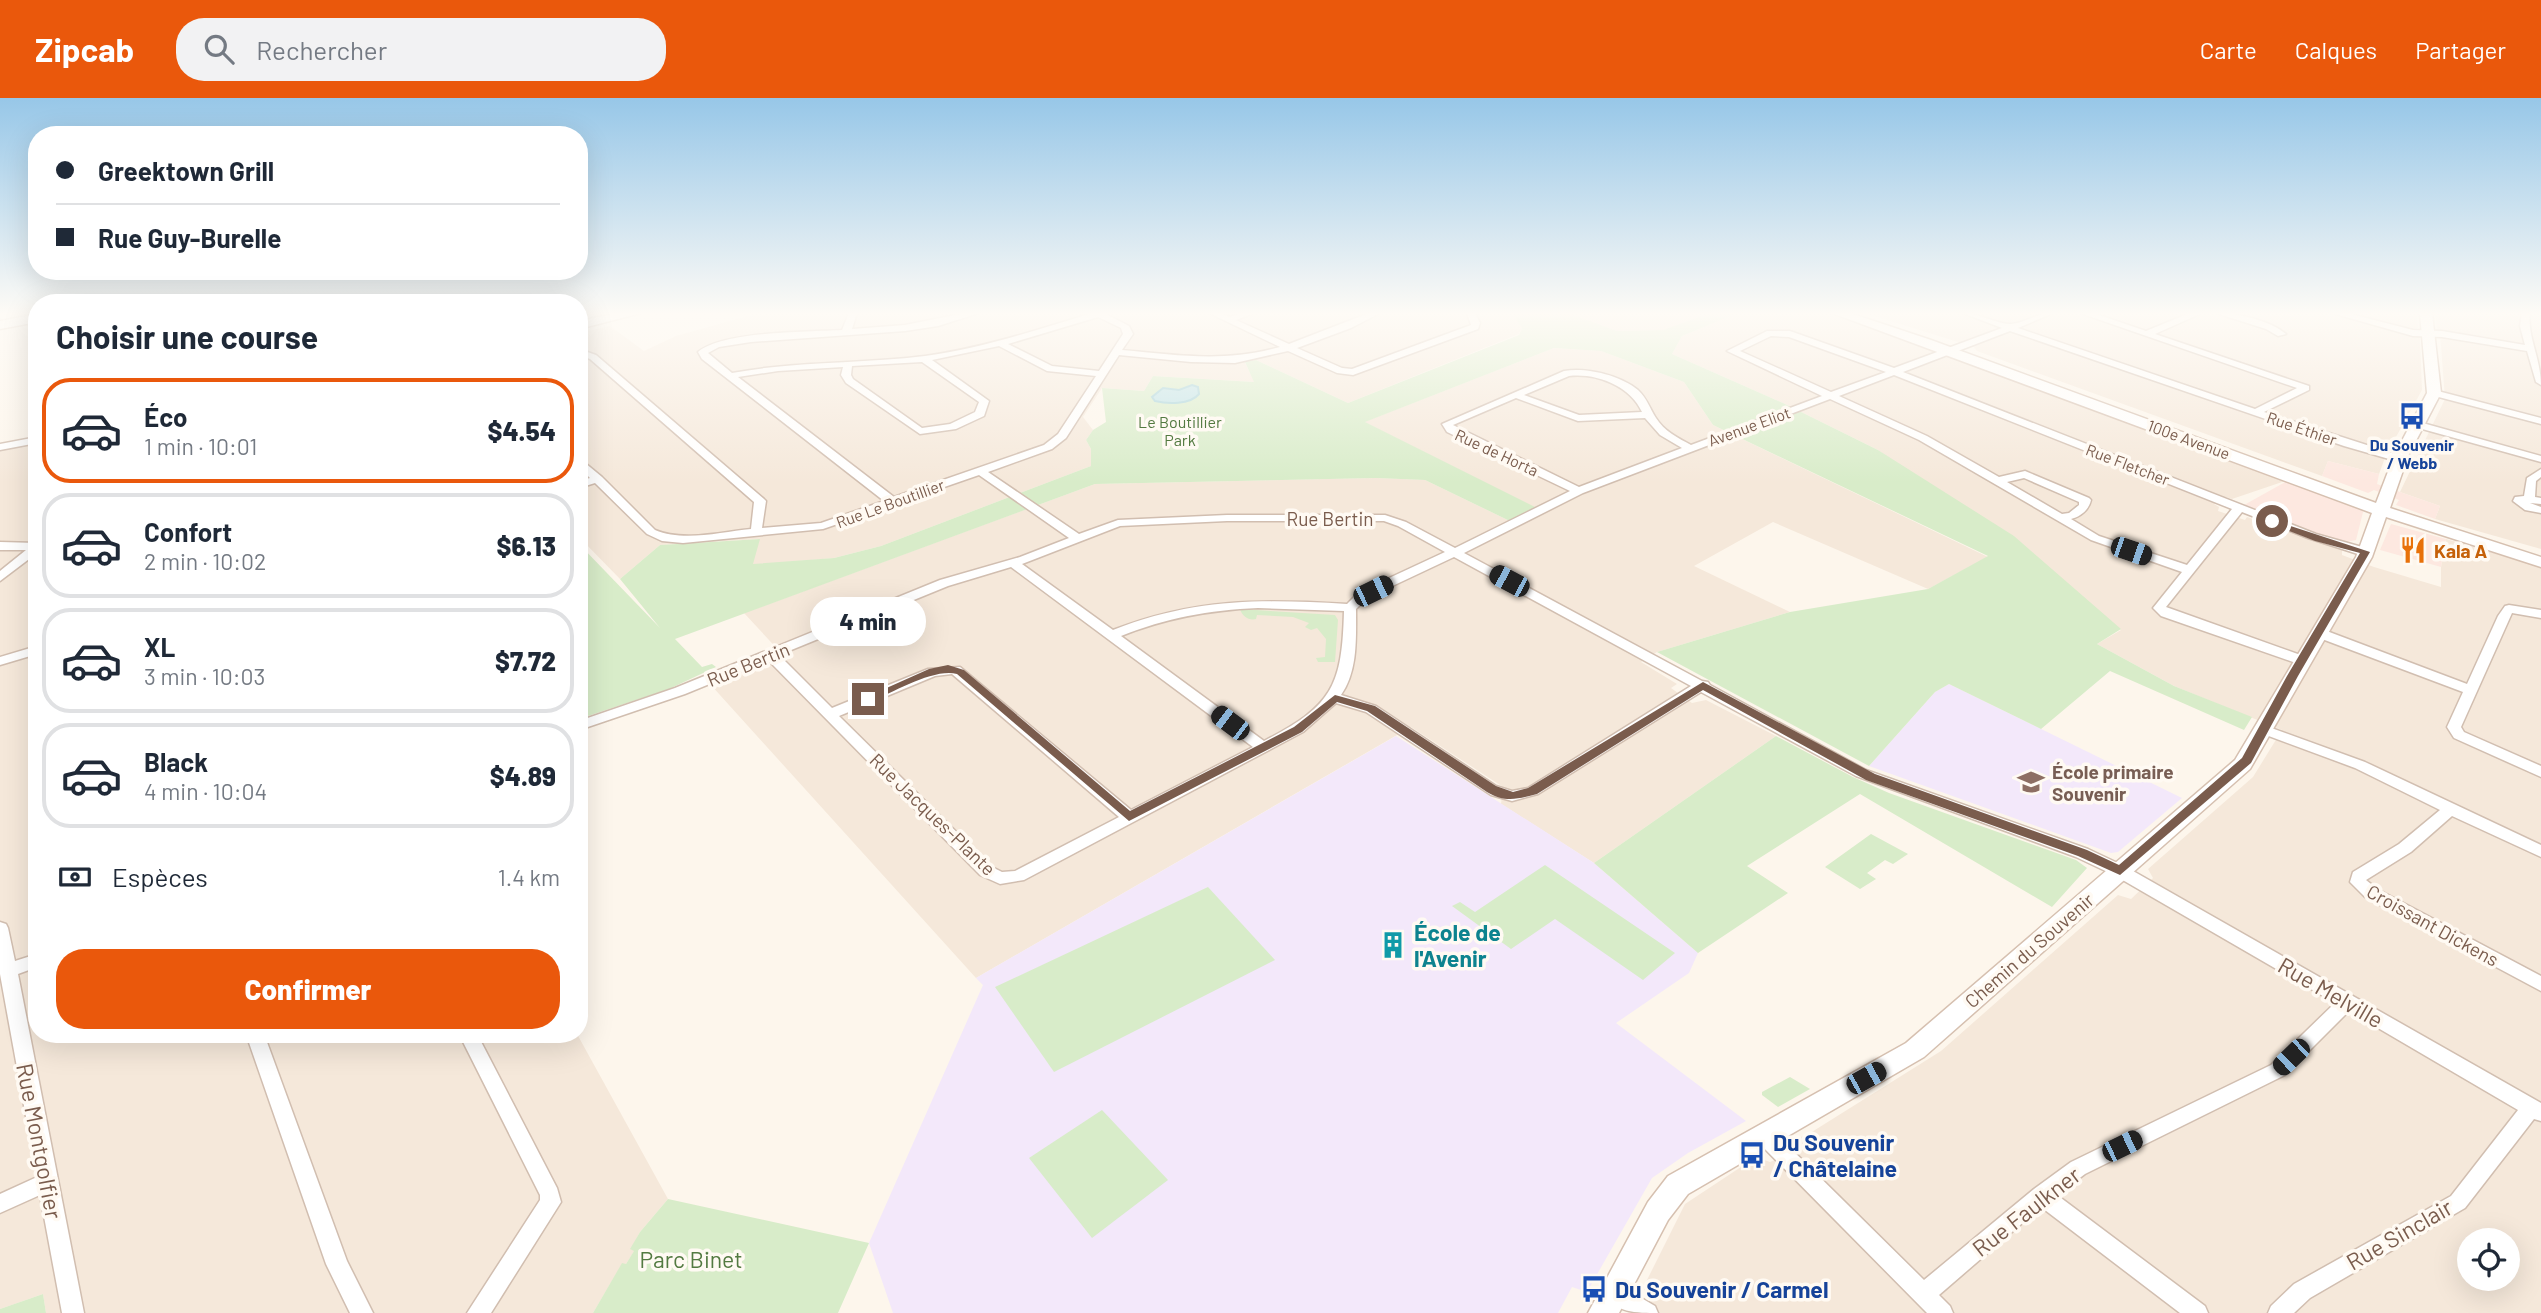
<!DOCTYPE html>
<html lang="fr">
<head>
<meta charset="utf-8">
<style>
  :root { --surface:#fff; --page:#f2f2f3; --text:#1f2937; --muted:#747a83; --line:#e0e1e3; --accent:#ea580c }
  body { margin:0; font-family:Barlow,sans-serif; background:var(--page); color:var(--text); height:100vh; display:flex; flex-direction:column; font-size:26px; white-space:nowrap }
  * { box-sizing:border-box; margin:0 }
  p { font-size:23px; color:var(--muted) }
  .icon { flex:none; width:38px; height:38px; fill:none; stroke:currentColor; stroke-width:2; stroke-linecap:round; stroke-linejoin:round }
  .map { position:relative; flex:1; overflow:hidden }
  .panel { position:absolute; left:28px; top:196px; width:560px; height:749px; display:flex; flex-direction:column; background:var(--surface); border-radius:28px; box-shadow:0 7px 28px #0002 }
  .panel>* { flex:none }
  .banner { position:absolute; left:28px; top:28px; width:560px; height:154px; border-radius:28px; box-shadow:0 7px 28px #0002; display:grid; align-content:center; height:154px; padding:0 28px; background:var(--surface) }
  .tools { position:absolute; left:2457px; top:1130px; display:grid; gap:14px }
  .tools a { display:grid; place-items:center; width:63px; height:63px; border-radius:50%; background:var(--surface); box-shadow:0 7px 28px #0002; font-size:35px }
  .end { position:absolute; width:32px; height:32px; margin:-16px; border:9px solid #7a5c4d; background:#fff; box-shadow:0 0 0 4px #fff }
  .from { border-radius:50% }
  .bubble { position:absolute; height:49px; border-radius:24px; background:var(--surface); box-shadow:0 7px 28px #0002; font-size:23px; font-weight:800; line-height:49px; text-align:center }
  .car { position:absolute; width:21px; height:42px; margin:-21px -10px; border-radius:9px; box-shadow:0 0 5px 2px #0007; background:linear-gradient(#222 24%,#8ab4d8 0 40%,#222 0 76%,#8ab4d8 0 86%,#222 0) }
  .banner b { display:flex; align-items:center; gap:24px; height:66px; font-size:26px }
  .banner b+b { border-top:2px solid var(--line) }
  .banner i { width:18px; height:18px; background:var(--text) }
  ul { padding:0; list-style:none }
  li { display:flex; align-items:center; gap:21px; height:105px; margin:0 14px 10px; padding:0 14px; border:4px solid var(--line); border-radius:28px }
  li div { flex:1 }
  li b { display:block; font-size:26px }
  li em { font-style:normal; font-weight:800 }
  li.selected { border-color:var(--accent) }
  li>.icon { width:63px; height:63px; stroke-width:1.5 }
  h2 { padding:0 28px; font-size:32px; line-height:84px }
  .pay { display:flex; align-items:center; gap:18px; height:77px; padding:0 28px; font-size:26px }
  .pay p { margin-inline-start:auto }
  .button { display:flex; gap:14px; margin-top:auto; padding:14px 28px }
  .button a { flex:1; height:80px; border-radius:28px; background:var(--accent); color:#fff; font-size:28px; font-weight:800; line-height:80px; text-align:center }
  header { display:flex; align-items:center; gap:42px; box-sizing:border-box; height:98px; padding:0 35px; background:var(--accent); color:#fff }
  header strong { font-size:33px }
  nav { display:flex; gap:38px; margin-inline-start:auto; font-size:24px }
  .search { width:490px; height:63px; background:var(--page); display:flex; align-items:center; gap:18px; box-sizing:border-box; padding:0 24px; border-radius:28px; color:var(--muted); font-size:26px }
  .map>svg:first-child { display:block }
  .residential { fill:#f5e8da; fill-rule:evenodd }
  .commercial { fill:#fde8e0 }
  .education { fill:#f3e8fa }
  .green { fill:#d8ecc9 }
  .water { fill:#bfe3e8; stroke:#a5d3da; stroke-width:2 }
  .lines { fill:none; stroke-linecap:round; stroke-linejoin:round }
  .street-casing { stroke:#d1beb0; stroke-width:3 }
  .secondary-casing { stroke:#d6c0b0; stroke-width:3 }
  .street { fill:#fff; fill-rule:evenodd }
  .secondary { fill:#fff; fill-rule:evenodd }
  .route { fill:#7a5c4d }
  .labels { text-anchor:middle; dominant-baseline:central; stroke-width:7; stroke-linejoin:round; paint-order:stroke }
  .far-park-label { font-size:16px; fill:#537a41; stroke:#fffaf3 }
  .far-street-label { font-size:16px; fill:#7a5c4d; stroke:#fffaf3 }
  .far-transit-label { font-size:16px; font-weight:bold; fill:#164399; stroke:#fffaf3 }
  .street-label { font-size:19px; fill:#7a5c4d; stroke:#fffaf3 }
  .food-label { font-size:19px; font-weight:bold; fill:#c56008; stroke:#fffaf3; text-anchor:start }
  .education-label { font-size:19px; font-weight:bold; fill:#785e54; stroke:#fffaf3; text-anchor:start }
  .near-culture-label { font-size:23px; font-weight:bold; fill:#0d838f; stroke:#fffaf3; text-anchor:start }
  .near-street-label { font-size:23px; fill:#7a5c4d; stroke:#fffaf3 }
  .near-transit-label { font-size:23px; font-weight:bold; fill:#164399; stroke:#fffaf3; text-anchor:start }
  .near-park-label { font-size:23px; fill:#537a41; stroke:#fffaf3 }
</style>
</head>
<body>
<header>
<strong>Zipcab</strong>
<div class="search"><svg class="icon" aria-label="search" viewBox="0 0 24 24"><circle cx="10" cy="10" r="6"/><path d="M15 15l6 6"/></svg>Rechercher</div>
<nav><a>Carte</a><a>Calques</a><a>Partager</a></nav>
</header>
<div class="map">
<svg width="2541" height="1215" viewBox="0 0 2541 1215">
  <rect width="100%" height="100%" fill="#fdf6ec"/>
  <g class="residential">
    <polygon points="758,215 1512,215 1522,230 1519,236 1348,305 1256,262 1245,265 1255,284 1153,278 1144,293 1102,290 1083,319 1093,332 1086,342 1091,351 1091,368 881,448 834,460 752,467 759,441 660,447 620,481 579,439 579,235 610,228 644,253 676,238"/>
    <polygon points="1569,215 1710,215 1663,232 1617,233"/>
    <path d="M1738,215H1826L1896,237L2288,382L2232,401L2226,399L2214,406L2219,409L2218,413L2245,422L2247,419L2342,452V457L2374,469L2441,489V469L2446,441L2541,469V1215H1642L1650,1199L1643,1190L1685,1106L1756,1059L1770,1064L1797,1052L1794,1041L1807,1037L1941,953L2118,797L2131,801L2153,780L2148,771L2253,679L2282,632L2174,588L2097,546L2121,532L1878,352L1783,305L1672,256L1682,238ZM2469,1143H2508V1181H2469Z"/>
    <polygon points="1865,215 2417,215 2418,230 2412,232 2420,241 2422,292 2386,357 2379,376 2328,363 2322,378 1977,253 1974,249"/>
    <polygon points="2435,215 2541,215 2541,451 2435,421 2440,408 2400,394 2445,301 2440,234 2437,232"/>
    <polygon points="1554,250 1601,253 1684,284 1713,327 1988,459 1928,491 1773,424 1694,468 1790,514 1657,554 1641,564 1677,586 1671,590 1692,605 1706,602 1776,638 1594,765 1501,706 1503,689 1411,629 976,880 710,586 783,557 744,515 1095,386 1376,380 1425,382 1516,426 1386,336 1364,324"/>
    <polygon points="37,345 37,936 577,936 668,1101 640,1134 631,1151 635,1152 626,1166 622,1166 593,1215 46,1215 43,1196 0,1211 0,352"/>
  </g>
  <g class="commercial">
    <polygon points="2328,363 2379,376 2377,386 2440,408 2435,421 2396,407 2399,402 2374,392 2368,395 2322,378"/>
    <polygon points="2289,382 2364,410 2356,442 2346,444 2321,437 2244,407"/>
    <polygon points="2391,426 2446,441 2441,469 2380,452"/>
  </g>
  <g class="education">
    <polygon points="1949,586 2182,700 2118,754 2111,755 1869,668 1935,594"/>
    <polygon points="1396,638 1594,765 1698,855 1689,875 1616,925 1746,1023 1688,1055 1652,1080 1587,1194 1572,1189 1558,1215 893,1215 869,1145 983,887 976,880"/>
  </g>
  <g class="green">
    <polygon points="1512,215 1569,215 1617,233 1663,232 1710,215 1738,215 1682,238 1672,256 1783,305 1878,352 2014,438 2121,531 2097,546 2174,588 2252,619 2244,632 2110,573 2041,631 1949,586 1935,594 1869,668 1657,554 1790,514 1928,491 1988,458 1713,327 1684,284 1601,253 1554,250 1365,324 1543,413 1516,426 1425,382 1376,380 1095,386 675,541 702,569 712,566 716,569 669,591 579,621 579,446 660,530 620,481 660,447 760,441 753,466 834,460 881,448 1091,368 1091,351 1086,342 1093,332 1106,324 1102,290 1144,293 1153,278 1254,284 1245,264 1256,262 1348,305 1519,237 1522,230"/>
    <path d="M1240,511L1335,517L1338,522L1335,564H1318L1316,560L1325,559L1326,541L1317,530L1311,532L1305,529L1309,525L1293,519L1257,517L1256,521C1249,523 1242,518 1240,511Z"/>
    <polygon points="1776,638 1853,679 1889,695 2076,762 2087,770 2052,809 1860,696 1747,768 1788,795 1698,855 1594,765"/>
    <polygon points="1871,736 1908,756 1893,766 1885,762 1867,775 1876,781 1860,791 1825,769"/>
    <polygon points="1545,767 1675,855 1643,882 1555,821 1511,851 1452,808 1460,804 1475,814"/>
    <polygon points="1208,789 1275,862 1054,974 995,889"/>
    <polygon points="1790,979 1810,991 1778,1009 1762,997 1762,994"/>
    <polygon points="1102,1012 1168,1082 1092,1140 1029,1060"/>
    <polygon points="668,1101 869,1145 838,1215 593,1215 622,1165 626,1166 634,1153 630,1151 640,1134"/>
    <polygon points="43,1196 46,1215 0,1215 0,1211"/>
  </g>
  <path class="water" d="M1192,287L1198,289L1199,296C1190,307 1167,306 1155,303L1152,299L1163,290L1179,292Z"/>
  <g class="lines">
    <defs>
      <g id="street">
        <path d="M849,215H857L852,231L905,227L965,215H979L938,228L905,233L751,244L719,249L708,255L732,275C796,263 860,266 925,258C982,250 1037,232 1092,215H1104L1129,228L1133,236L1122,252C1179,257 1223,265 1280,249L1209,215H1220L1229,219L1241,215H1254L1236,222L1289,246L1369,215H1380L1351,230L1297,250L1342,270L1352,271L1471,227L1467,215H1475L1480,225L1478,231L1353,277L1337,275L1288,253L1235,265L1191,264L1119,257L1066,340L1052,351L988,374L1079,436L1118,422L1227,417H1385L1406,424L1455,450L1570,393L1447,334L1442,326L1564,273C1586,269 1620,277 1638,292C1647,300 1650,311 1656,320C1664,333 1678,340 1691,347L1822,298L1727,253L1767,233H1790L1894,270L2002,230L1963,215C1979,215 1999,227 2011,226C2026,225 2036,215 2053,215L2018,230L2255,311L2297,290L2080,215H2093L2146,233L2190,215H2202L2155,236L2309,288V292L2264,314L2404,359V363H2396L2344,348L2010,233L1903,274L2316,436L2369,451L2371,454L2369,457H2361L2308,440L2242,414L2166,509L2306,559L2308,562L2306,565H2296L2161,518L2153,510L2182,474L2091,442L1919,342L1830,301L1583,395L1464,455L1702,583L1708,584L1710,587L1866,672L2088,751L2126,769L2541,1005V1023L2534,1021L2465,1110L2310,1200L2294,1215H2268L2271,1208L2294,1186L2451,1098L2518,1012L2349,913L2285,977L2085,1076L2057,1097L2205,1208L2208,1215H2180L2041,1109L1939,1197L1950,1208L1953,1215H1927L1757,1043L1754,1037L1757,1031L1764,1029L1771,1031L1924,1182L2034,1091L2071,1064L2271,967L2335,905L2114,777L2076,759L1856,678L1701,594L1538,696L1512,703L1491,697L1366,614L1336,605L1303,634L1024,782L1000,786L980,777L768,562L685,596L579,632V623L675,590L940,482L1020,459L1069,440L979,377L823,431L683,445L662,443L647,436L595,385L579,390V383L590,380L579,369V360L602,379L655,432C683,444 721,434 751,431L754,404L590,261L579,257V251L596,257L764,401L766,403L762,430L821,425L884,403L702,261L698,254C723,233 808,234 842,232ZM1098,219L1121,230L1123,236L1099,273L1052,268L1008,246ZM1771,238L1789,239L1886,274L1831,294L1740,253ZM999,248L1047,273L1096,278L1058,336L1044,347L894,399L738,279L778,273L843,269L841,277L846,285L920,336L956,331L984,318L989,303L932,262ZM922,264L979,304L975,314L950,326L922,330L853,281L851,277L852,268ZM1894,277L2232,411L2187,467L2099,438L2071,421C2080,419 2089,412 2091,402L2089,400L2025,373L1999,379L1927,338L1839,298ZM1569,278C1597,275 1630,288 1642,314L1579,317L1524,297ZM1516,300L1578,323L1645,320L1660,337L1682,350L1579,389L1453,327ZM2024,380L2079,404V407L2069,415L2062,416L2007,384ZM1227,423H1384L1398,428L1445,454L1359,494L1347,506C1261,501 1195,500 1113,532L1022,466L1120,428ZM1454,459L1691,588L1528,690L1512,693L1496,688L1376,608L1341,597C1358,573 1356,540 1356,511L1367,500ZM1011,469L1253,649L1131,712L960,569L928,571L832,610L779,557L948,488ZM1258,510L1344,513C1342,589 1332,608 1264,643L1121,538C1166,520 1209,512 1258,510ZM952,576L1119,719L1015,773L1002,774L992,769L839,618L935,578Z"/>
        <path d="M2216,215C2238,215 2269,222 2286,236L2278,238L2266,231Z"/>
        <path d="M2332,215H2347L2413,232L2442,233L2525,247L2520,228L2522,215H2530C2527,239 2541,260 2541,287L2536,284L2527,253L2442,239L2413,238Z"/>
        <polygon points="2434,292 2541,320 2541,326 2431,297 2429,295"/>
        <polygon points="2419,324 2541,358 2541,364 2415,329 2414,327"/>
        <polygon points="37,339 37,345 0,352 0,346"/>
        <polygon points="2541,371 2541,379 2536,383 2535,399 2541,400 2541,406 2530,405 2541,409 2541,415 2525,412 2513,403 2515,399 2524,398 2527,380"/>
        <polygon points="0,444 37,445 37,455 0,483 0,473 26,452 0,452"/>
        <polygon points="2509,507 2541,512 2541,520 2512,515 2461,629 2464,634 2541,668 2541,679 2454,640 2447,629 2463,594 2314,538 2312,535 2314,532 2324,532 2467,586 2498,518 2505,508"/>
        <polygon points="37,548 37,556 0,567 0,559"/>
        <polygon points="2263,627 2365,664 2541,747 2541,759 2452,718 2411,754 2366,782 2377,791 2541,878 2541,893 2365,799 2350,784 2353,774 2399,746 2440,712 2355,670 2258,634 2256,631"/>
        <polygon points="0,824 6,826 8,830 15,863 37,856 37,869 18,876 84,1215 62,1215 40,1097 0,1115 0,1096 37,1079 0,876"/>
        <polygon points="246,936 264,936 347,1163 373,1215 350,1215 326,1166"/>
        <polygon points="459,936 477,936 557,1090 561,1104 491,1215 467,1215 540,1102 540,1097"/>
        <path d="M1614,1184L1655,1208L1658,1215C1637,1215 1613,1215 1603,1194L1606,1187Z"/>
      </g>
      <g id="secondary">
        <polygon points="618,215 641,215 579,231 579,223"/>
        <polygon points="1832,215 1850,215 1931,242 2376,405 2394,358 2427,295 2420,215 2432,215 2441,295 2408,358 2390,410 2541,459 2541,469 2386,419 2372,459 2250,671 1924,959 1688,1096 1668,1122 1619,1215 1588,1215 1648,1104 1668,1078 1906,945 2235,662 2356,459 2372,415"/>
        <polygon points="37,216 37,224 0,231 0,223"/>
      </g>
    </defs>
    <use href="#street" class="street-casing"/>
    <use href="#secondary" class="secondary-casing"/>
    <use href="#street" class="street"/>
    <use href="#secondary" class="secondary"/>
  </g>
  <linearGradient id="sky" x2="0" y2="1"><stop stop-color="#97c7e8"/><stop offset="0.56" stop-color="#fefbf6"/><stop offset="1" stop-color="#fefbf6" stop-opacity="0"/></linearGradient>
  <rect width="2541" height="385" fill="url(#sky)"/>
  <path class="route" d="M2269,421L2370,454L2298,578L2251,665L2120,777L2078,758L1866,682L1703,592L1537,696C1518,701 1505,705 1487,694L1367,613L1337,604L1302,634L1129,723L957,576C934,570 894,594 872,603L862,601L929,571L948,567L964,572L1130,713L1294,629L1335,597L1375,608L1496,688L1513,694L1528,690L1703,584L1875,676L2087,752L2119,767L2242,660L2287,578L2360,455L2315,443L2269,425Z"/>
  <defs>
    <symbol id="bus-bare" viewBox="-9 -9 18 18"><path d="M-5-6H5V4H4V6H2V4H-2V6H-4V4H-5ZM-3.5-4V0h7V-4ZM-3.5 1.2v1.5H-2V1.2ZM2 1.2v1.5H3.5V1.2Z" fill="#1a4fb4" stroke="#fffaf3" stroke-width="2.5" paint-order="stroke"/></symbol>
    <symbol id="restaurant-bare" viewBox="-9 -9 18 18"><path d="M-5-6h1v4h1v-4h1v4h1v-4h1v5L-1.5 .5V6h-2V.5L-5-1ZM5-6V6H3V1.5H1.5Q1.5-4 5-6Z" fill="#e8710a" stroke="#fffaf3" stroke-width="2.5" paint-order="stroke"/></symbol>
    <symbol id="school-bare" viewBox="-9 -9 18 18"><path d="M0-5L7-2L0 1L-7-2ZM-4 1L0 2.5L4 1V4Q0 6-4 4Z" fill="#8d6e63" stroke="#fffaf3" stroke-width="2.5" paint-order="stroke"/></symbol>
    <symbol id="building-bare" viewBox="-9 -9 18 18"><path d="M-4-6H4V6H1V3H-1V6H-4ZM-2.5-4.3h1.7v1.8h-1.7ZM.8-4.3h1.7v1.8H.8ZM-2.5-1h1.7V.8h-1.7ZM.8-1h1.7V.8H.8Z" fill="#0f9aa8" stroke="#fffaf3" stroke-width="2.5" paint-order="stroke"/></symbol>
  </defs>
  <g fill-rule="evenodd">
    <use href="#bus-bare" x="2393" y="299" width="38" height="38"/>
    <use href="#restaurant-bare" x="2394" y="433" width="38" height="38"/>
    <use href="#school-bare" x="2012" y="665" width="38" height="38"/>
    <use href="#building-bare" x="1374" y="828" width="38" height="38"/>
    <use href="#bus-bare" x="1733" y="1038" width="38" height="38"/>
    <use href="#bus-bare" x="1575" y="1172" width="38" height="38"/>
  </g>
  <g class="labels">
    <g class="far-park-label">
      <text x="1180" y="323">Le Boutillier<tspan x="1180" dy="18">Park</tspan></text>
    </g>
    <g class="far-street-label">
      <text transform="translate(1749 328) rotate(-20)">Avenue Eliot</text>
      <text transform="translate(2302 330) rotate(19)">Rue Éthier</text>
      <text transform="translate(2189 341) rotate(20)">100e Avenue</text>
      <text transform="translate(1497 354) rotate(25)">Rue de Horta</text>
      <text transform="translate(2128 366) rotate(21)">Rue Fletcher</text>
      <text transform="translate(890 405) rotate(-20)">Rue Le Boutillier</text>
    </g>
    <g class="far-transit-label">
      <text x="2412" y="346">Du Souvenir<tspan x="2412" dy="18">/ Webb</tspan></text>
    </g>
    <g class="street-label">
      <text x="1330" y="420">Rue Bertin</text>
      <text transform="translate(748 566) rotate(-22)">Rue Bertin</text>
      <text transform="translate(933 716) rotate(44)">Rue Jacques-Plante</text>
      <text transform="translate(2433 827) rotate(29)">Croissant Dickens</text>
      <text transform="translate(2029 852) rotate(-41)">Chemin du Souvenir</text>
    </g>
    <g class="food-label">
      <text x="2434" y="452">Kala A</text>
    </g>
    <g class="education-label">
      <text x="2052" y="673">École primaire<tspan x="2052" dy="22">Souvenir</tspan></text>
    </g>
    <g class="near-culture-label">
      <text x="1414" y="834">École de<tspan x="1414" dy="26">l'Avenir</tspan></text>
    </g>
    <g class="near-street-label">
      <text transform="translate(2331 894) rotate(30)">Rue Melville</text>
      <text transform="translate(40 1043) rotate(79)">Rue Montgolfier</text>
      <text transform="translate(2026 1113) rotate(-38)">Rue Faulkner</text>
      <text transform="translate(2399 1136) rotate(-30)">Rue Sinclair</text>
    </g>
    <g class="near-transit-label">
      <text x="1773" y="1044">Du Souvenir<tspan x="1773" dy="26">/ Châtelaine</tspan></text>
      <text x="1615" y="1191">Du Souvenir / Carmel</text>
    </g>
    <g class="near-park-label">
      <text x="691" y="1161">Parc Binet</text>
    </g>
  </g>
</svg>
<div class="tools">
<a><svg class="icon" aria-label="locate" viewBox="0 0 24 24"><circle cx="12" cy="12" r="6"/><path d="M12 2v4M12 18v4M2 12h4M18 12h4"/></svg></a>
</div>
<i class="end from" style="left:2272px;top:423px"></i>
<i class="end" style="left:868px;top:601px"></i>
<div class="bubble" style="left:810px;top:499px;width:116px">4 min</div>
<i class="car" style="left:2131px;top:453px;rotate:109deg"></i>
<i class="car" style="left:1509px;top:483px;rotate:298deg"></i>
<i class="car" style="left:1373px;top:493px;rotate:64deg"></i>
<i class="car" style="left:1230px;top:625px;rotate:307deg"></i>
<i class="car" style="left:2291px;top:959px;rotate:226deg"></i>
<i class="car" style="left:1866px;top:980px;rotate:61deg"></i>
<i class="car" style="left:2122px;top:1048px;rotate:64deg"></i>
<div class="banner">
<b><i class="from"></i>Greektown Grill</b>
<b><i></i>Rue Guy-Burelle</b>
</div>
<section class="panel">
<h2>Choisir une course</h2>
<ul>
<li class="selected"><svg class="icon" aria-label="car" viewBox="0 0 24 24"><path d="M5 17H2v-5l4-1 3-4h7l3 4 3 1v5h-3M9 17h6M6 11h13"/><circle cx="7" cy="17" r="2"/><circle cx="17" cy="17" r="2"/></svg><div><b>Éco</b><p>1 min · 10:01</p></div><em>$4.54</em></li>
<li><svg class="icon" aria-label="car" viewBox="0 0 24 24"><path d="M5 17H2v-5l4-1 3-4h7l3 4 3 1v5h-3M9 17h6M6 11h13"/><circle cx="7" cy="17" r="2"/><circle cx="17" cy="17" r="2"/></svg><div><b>Confort</b><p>2 min · 10:02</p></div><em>$6.13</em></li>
<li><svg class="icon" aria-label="car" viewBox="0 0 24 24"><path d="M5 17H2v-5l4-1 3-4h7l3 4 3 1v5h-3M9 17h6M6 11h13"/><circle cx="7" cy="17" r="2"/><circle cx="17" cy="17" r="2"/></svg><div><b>XL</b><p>3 min · 10:03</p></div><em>$7.72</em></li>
<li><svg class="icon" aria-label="car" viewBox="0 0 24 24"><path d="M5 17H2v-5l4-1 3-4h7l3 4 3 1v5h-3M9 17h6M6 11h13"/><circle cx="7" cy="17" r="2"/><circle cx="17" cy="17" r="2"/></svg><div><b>Black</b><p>4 min · 10:04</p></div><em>$4.89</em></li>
</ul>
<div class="pay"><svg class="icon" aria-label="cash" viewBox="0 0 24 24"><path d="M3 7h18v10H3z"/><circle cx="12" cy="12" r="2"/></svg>Espèces<p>1.4 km</p></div>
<div class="button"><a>Confirmer</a></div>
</section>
</div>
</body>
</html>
